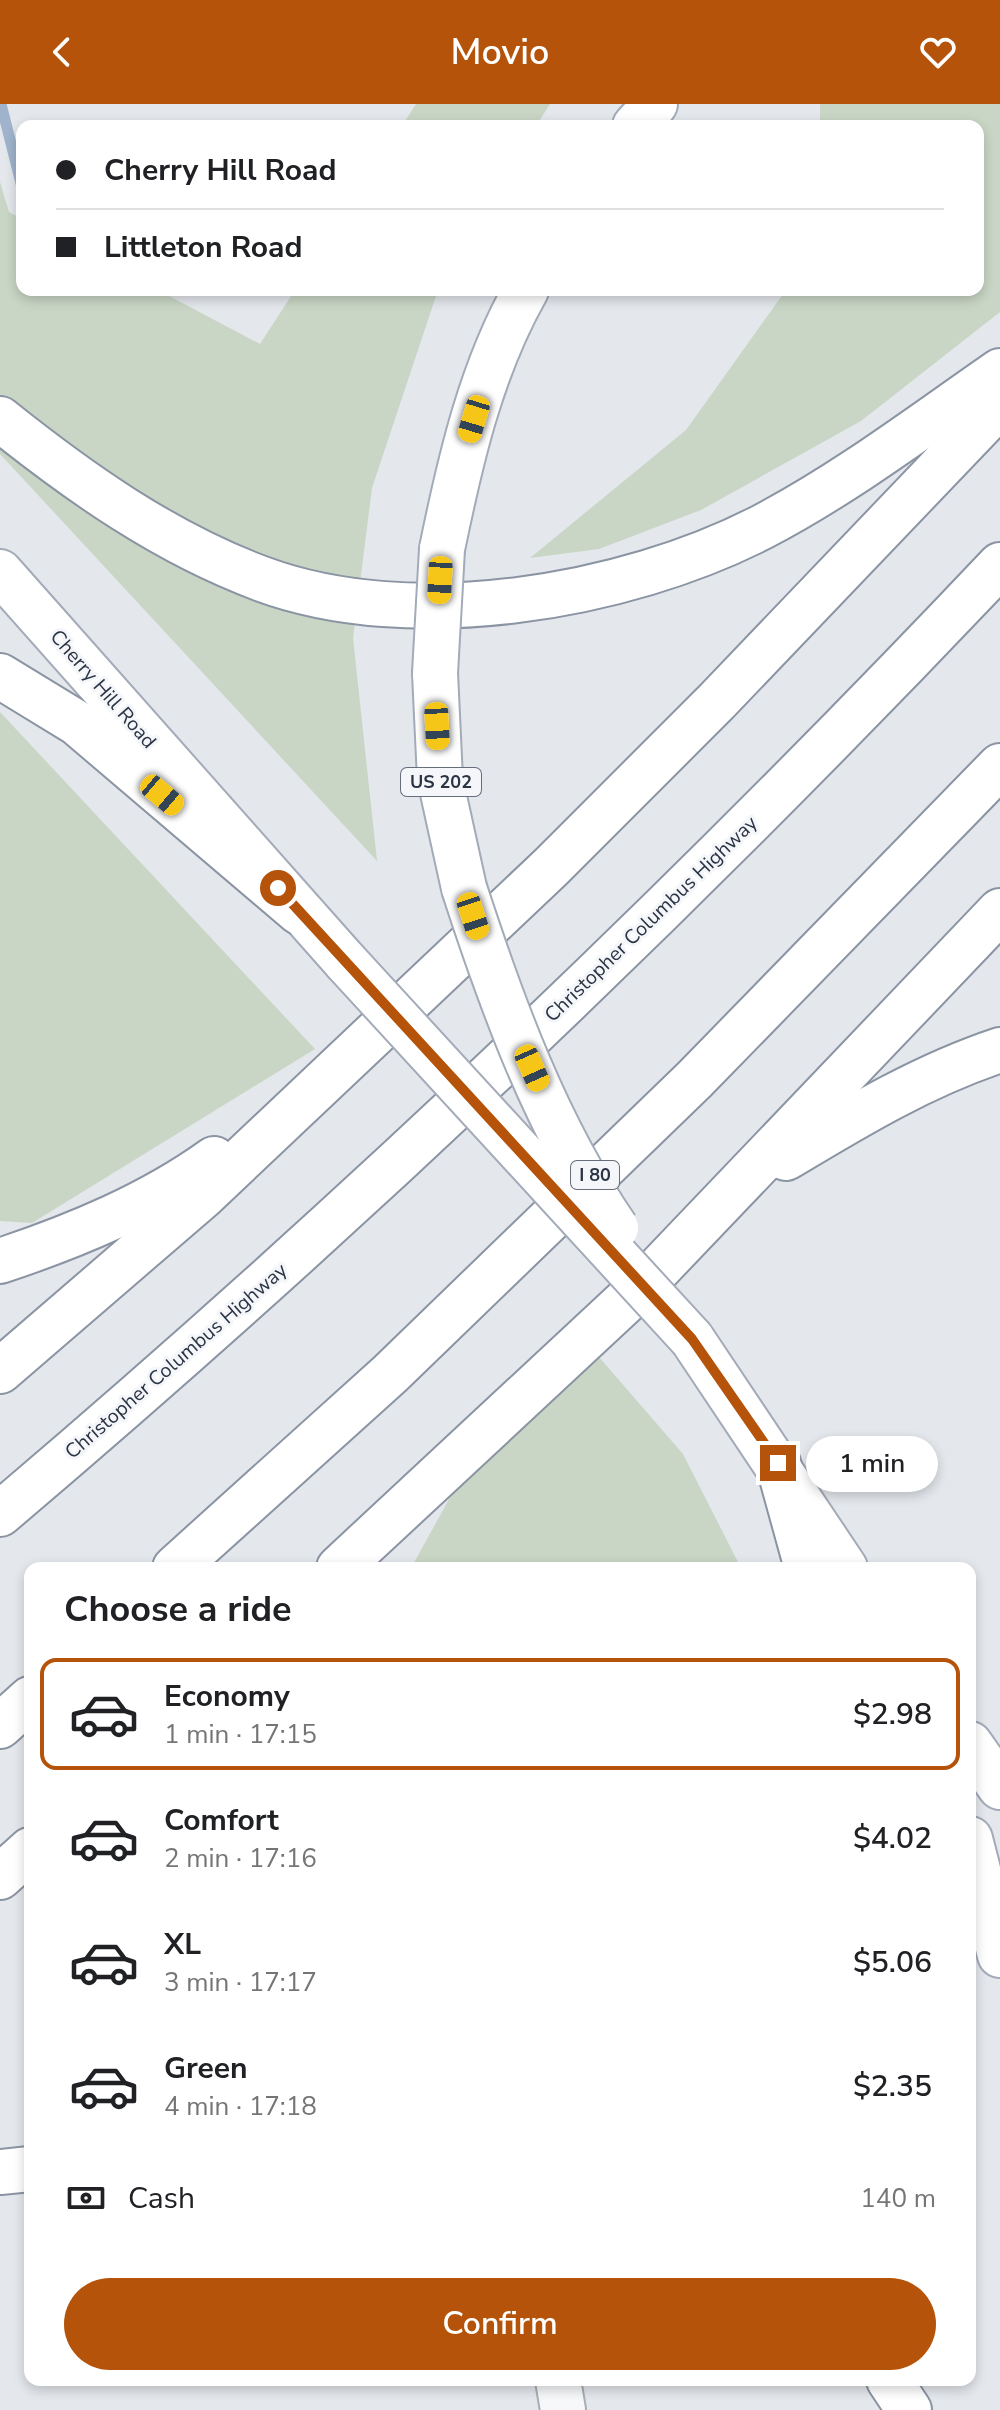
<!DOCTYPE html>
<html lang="en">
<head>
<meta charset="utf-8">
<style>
  :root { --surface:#fff; --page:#f2f2f2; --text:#202124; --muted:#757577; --line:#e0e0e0; --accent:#b45309 }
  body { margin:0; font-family:"Nunito Sans",sans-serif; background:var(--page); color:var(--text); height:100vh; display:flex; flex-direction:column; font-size:30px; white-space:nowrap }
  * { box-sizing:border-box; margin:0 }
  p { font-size:26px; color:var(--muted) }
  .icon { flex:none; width:44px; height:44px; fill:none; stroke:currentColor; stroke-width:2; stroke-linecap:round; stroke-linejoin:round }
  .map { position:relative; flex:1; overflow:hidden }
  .details { position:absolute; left:24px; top:1458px; width:952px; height:824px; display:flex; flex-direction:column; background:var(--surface); border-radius:16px; box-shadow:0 4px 12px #0003 }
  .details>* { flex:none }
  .banner { position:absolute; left:16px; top:16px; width:968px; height:176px; border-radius:16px; box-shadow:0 4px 12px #0003; display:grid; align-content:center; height:176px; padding:0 40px; background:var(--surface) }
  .end { position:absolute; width:36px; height:36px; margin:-18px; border:10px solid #b45309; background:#fff; box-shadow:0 0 0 4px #fff }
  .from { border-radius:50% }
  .bubble { position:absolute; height:56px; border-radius:28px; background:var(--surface); box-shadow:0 4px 12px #0003; font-size:26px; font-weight:600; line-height:56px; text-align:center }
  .car { position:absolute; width:24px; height:48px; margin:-24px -12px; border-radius:10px; box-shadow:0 0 6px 2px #0007; background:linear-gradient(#f5c518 24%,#345 0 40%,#f5c518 0 76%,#345 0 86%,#f5c518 0) }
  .banner b { display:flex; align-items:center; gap:28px; height:76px; font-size:30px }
  .banner b+b { border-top:2px solid var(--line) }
  .banner i { width:20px; height:20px; background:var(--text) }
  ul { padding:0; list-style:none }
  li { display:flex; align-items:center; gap:24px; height:112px; margin:0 16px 12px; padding:0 24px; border:4px solid transparent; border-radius:16px }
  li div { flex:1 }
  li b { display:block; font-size:30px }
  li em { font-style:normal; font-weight:600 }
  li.active { border-color:var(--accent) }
  li>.icon { width:72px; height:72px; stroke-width:1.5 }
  h2 { padding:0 40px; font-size:36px; line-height:96px }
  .pay { display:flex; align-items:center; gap:20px; height:88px; padding:0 40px; font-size:30px }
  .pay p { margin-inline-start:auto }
  .primary-button { display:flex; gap:16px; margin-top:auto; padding:16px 40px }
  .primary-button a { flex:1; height:92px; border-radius:48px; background:var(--accent); color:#fff; font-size:32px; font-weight:600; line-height:92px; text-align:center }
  header { display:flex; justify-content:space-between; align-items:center; height:104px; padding:0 40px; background:var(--accent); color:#fff; font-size:36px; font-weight:600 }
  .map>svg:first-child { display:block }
  .green { fill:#c9d6c5 }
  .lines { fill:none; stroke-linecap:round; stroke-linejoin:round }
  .stream { stroke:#9fb4cc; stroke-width:11 }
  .minor-casing { stroke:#a9aeb7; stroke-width:48 }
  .major-casing { stroke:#a3abb8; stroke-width:48 }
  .highway-casing { stroke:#8b94a3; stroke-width:48 }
  .minor { stroke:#f7f8fa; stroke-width:44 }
  .major { stroke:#fff; stroke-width:44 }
  .highway { stroke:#fff; stroke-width:44 }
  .major-bridge-casing { stroke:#a3abb8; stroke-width:48; stroke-linecap:butt }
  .major-bridge { stroke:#fff; stroke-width:44 }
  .route { stroke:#b45309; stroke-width:10 }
  .labels { text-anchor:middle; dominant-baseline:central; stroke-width:6; stroke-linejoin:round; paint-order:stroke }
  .shield { fill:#f4f6f9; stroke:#676e7b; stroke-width:2 }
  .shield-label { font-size:18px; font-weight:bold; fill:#2b3445 }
  .street-label { font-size:20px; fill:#2b3445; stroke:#f4f6f9 }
</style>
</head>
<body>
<header><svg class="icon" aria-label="back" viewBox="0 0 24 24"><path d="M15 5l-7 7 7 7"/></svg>Movio<svg class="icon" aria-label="heart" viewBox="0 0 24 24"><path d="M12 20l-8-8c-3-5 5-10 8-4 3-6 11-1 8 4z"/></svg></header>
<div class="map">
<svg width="1000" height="2306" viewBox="0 0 1000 2306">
  <rect width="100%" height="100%" fill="#e4e7ec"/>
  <g class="green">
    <polygon points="416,0 550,0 536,22 402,22"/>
    <polygon points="820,0 1000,0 1000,208 861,317 701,406 599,445 530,454 686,326 786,186 978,186 978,22 820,22"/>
    <polygon points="0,78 9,108 22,115 22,186 158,186 260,240 295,186 438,186 372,384 353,534 377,757 0,350"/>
    <polygon points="0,608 315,945 32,1119 0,1117"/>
    <polygon points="599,1253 683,1350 741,1464 411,1464 453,1388"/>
  </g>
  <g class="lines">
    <polyline class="stream" points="1,0 22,83"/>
    <defs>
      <polyline id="minor" points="558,2276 563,2306"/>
      <g id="major">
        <polyline points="635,22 655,0"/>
        <path d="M442,445C460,357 481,265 526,186"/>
        <polyline points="0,468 345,857"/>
        <polyline points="435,569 440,675 464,784"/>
        <polyline points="692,1235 845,1464"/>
        <polyline points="970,1640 1000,1683"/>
        <polyline points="970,1735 1000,1851"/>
      </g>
      <g id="highway">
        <path d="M0,315C80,379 165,439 262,475C411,530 624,494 762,423C846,379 922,321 1000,267"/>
        <polyline points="0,572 77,619 299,808"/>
        <path d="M786,1054C856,1012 922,972 1000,946"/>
        <path d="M0,1157C75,1132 150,1101 214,1055"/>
        <polyline points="0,1267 203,1092 551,763 717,597 1000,301"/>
        <polyline points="778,1359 807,1464"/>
        <path d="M0,1410C351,1112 684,795 1000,461"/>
        <polyline points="175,1464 390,1270 695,975 1000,662"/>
        <polyline points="339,1464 642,1182 1000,807"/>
        <polyline points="0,1622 30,1595"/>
        <polyline points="0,1773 30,1746"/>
        <polyline points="0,2068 30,2065"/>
        <polyline points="889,2276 909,2306"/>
      </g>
    </defs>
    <use href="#minor" class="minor-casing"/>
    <use href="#major" class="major-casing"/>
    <use href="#highway" class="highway-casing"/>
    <use href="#minor" class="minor"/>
    <use href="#major" class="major"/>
    <use href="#highway" class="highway"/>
    <defs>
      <g id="major-bridge">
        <polyline points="435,569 442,445"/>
        <path d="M464,784C502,901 546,1022 616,1124"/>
        <polyline points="345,857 692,1235"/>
      </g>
    </defs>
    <use href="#major-bridge" class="major-bridge-casing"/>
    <use href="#major-bridge" class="major-bridge"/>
  </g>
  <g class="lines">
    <polyline class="route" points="278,784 692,1235 778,1359"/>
  </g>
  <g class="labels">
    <g class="shield">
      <rect x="401" y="664" width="80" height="28" rx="6"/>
      <rect x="571" y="1057" width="48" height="28" rx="6"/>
    </g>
    <g class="shield-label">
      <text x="441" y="678">US 202</text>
      <text x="595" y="1071">I 80</text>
    </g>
    <g class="street-label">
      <text transform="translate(103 585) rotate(49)">Cherry Hill Road</text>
      <text transform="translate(651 815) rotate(-44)">Christopher Columbus Highway</text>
      <text transform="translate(176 1257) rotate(-41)">Christopher Columbus Highway</text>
    </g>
  </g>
</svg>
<i class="end from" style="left:278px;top:784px"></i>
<i class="end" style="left:778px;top:1359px"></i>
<div class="bubble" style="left:806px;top:1332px;width:132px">1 min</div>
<i class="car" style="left:474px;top:315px;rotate:197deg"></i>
<i class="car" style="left:440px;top:476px;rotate:183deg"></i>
<i class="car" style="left:437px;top:622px;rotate:177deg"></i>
<i class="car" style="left:162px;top:691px;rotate:130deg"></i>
<i class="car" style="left:473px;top:812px;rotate:162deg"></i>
<i class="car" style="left:532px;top:964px;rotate:156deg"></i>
<div class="banner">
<b><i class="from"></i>Cherry Hill Road</b>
<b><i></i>Littleton Road</b>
</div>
<section class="details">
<h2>Choose a ride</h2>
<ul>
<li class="active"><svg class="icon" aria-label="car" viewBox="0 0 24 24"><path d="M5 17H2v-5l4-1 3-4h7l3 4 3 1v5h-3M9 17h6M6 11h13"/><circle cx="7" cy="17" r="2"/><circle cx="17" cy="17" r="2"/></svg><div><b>Economy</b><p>1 min · 17:15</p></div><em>$2.98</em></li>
<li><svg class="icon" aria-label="car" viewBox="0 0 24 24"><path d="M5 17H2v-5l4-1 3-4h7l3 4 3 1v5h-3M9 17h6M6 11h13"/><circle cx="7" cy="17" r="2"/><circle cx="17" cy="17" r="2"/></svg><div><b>Comfort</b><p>2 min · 17:16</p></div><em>$4.02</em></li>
<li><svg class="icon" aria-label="car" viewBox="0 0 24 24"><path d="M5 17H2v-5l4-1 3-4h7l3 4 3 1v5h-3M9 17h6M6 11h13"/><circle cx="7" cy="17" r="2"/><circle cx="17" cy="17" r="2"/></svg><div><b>XL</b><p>3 min · 17:17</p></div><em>$5.06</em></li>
<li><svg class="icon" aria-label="car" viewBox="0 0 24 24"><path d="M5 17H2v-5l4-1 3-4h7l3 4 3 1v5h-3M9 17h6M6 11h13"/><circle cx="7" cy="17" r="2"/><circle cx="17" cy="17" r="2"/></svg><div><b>Green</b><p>4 min · 17:18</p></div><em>$2.35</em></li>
</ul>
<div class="pay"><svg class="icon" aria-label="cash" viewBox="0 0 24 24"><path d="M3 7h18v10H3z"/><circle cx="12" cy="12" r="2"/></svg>Cash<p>140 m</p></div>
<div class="primary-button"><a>Confirm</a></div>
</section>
</div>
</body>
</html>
